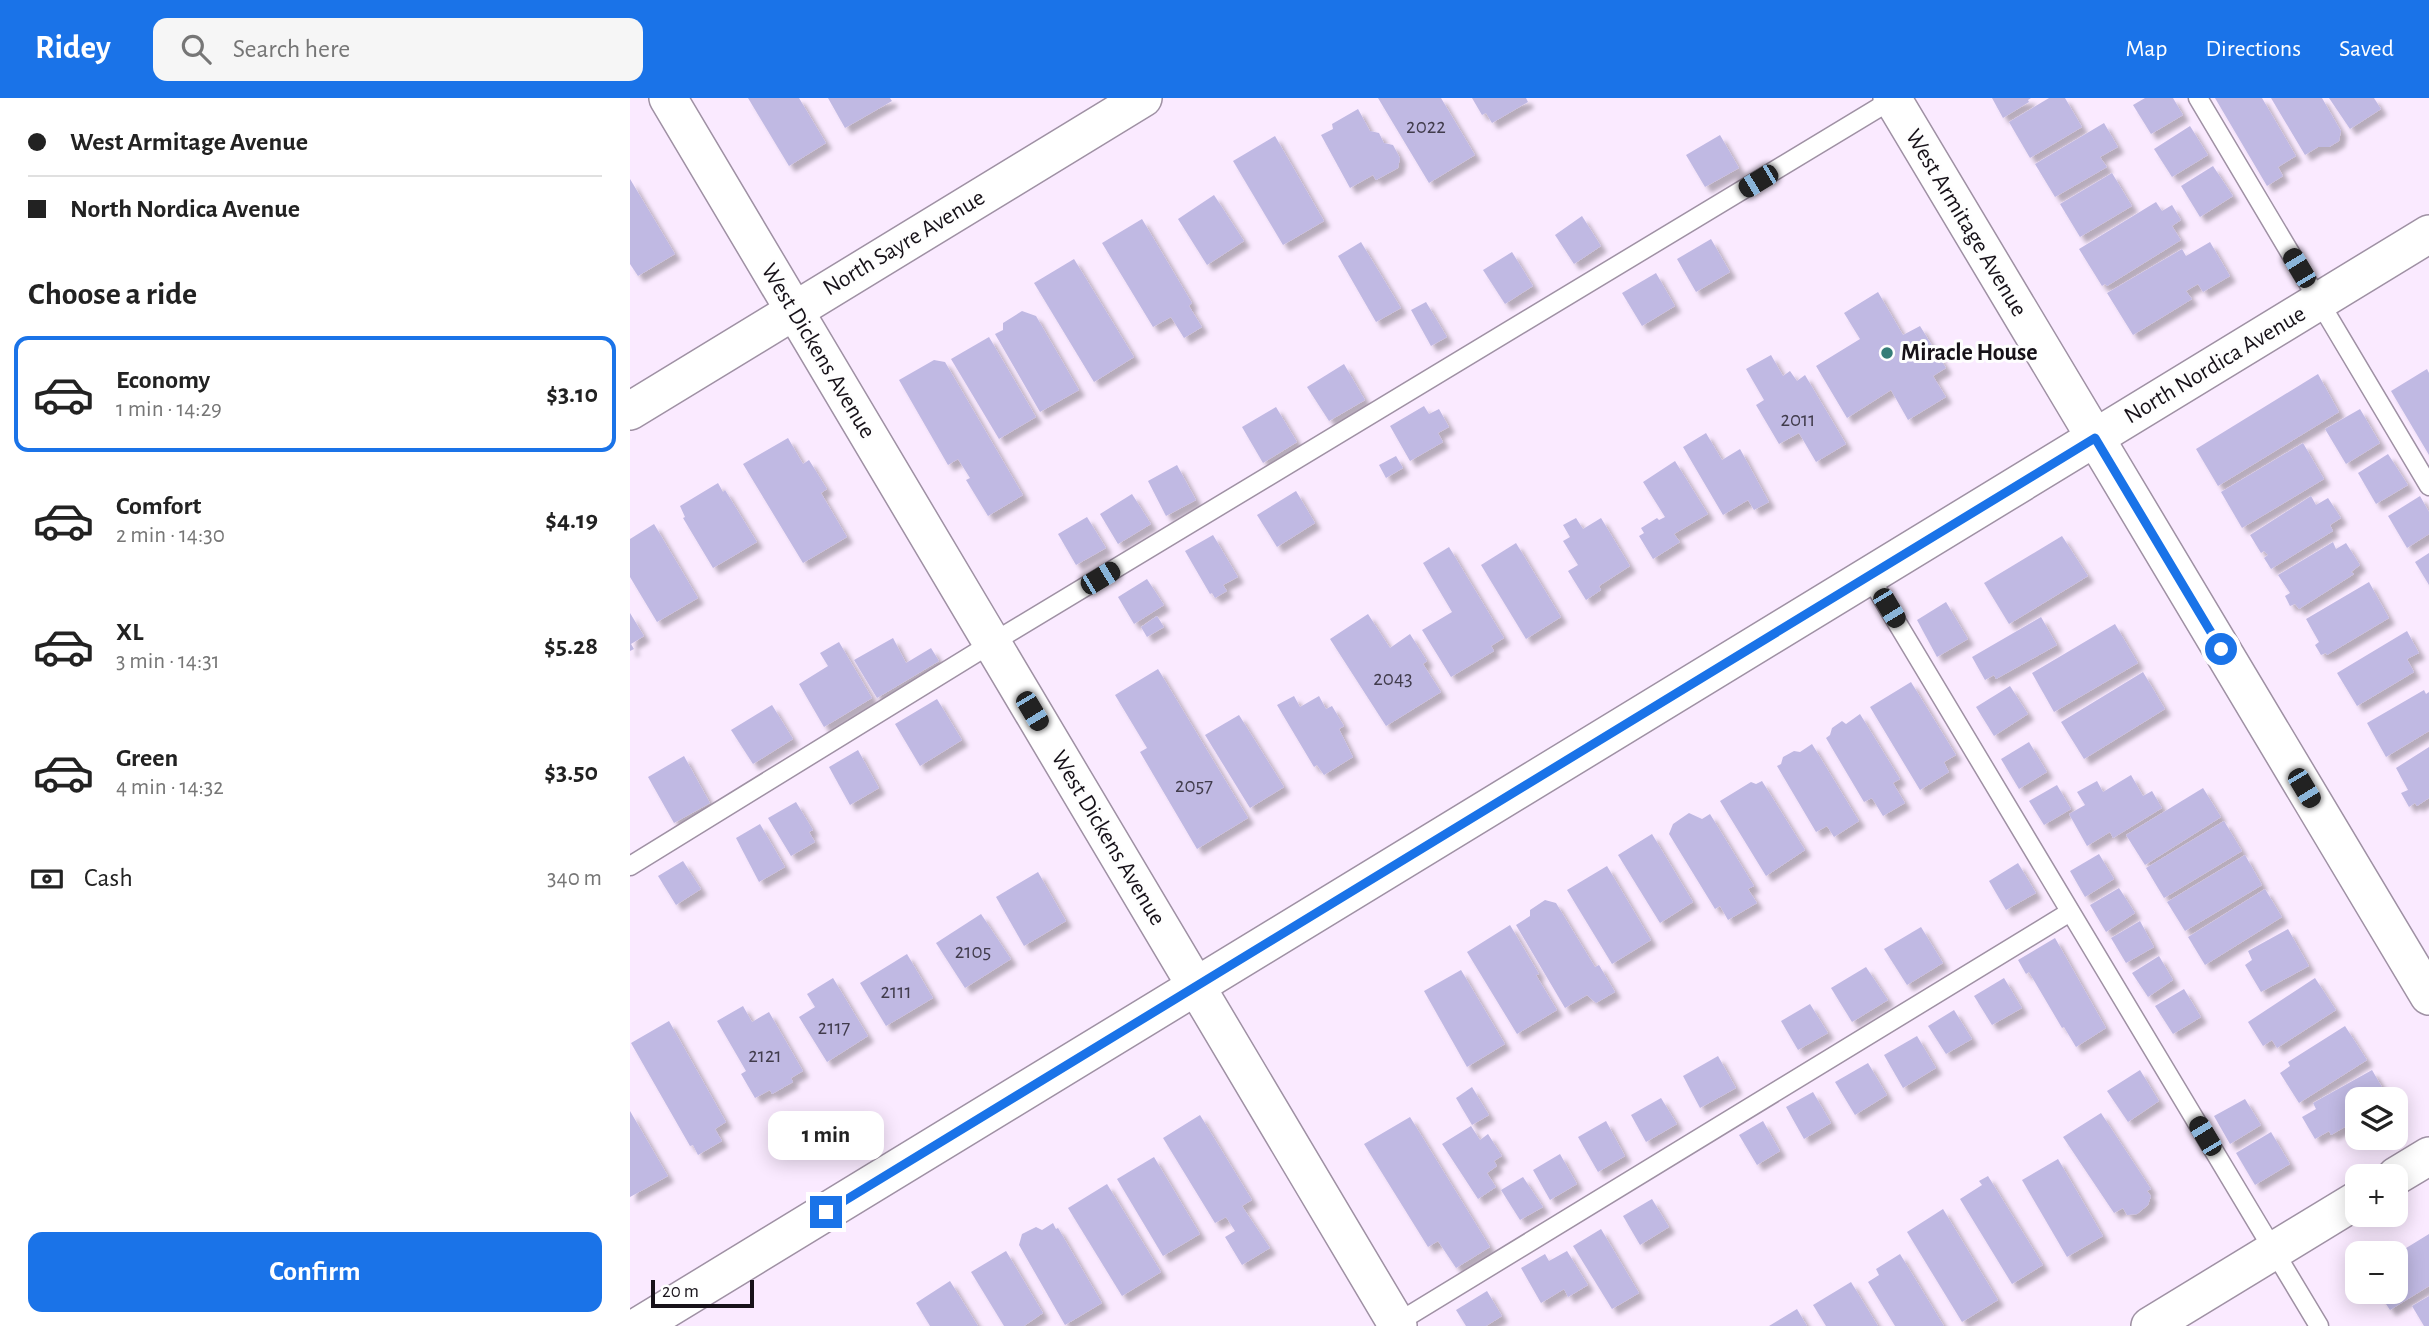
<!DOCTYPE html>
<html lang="en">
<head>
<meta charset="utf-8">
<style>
  :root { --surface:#fff; --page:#f6f6f6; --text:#222; --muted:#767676; --line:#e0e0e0; --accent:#1a73e8 }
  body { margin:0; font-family:"Alegreya Sans",sans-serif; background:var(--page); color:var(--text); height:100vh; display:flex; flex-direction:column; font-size:26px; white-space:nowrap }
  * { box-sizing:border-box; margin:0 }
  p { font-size:23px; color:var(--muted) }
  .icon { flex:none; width:38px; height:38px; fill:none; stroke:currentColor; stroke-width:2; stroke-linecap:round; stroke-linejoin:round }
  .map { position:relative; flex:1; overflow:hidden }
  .drawer { display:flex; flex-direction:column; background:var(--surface); width:630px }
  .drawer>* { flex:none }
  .guide { display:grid; align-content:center; height:154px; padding:0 28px; background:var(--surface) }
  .tools { position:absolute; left:1715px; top:989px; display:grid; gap:14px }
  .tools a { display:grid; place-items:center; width:63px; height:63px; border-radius:14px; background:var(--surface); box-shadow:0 4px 18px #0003; font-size:35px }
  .scale { position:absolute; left:21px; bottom:18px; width:103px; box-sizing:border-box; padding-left:7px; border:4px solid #171219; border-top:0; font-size:19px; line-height:24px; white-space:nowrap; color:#171219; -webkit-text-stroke:5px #fefefe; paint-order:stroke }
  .end { position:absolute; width:32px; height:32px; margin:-16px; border:9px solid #1a73e8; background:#fff; box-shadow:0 0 0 4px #fff }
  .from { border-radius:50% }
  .bubble { position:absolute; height:49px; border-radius:14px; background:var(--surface); box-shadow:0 4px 18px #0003; font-size:23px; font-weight:700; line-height:49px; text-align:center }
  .car { position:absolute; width:21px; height:42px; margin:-21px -10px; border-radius:9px; box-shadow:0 0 5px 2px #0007; background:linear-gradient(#222 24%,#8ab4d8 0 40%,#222 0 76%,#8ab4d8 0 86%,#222 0) }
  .guide b { display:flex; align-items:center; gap:24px; height:66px; font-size:26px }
  .guide b+b { border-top:2px solid var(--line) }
  .guide i { width:18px; height:18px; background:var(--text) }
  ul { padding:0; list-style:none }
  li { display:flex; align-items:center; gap:21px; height:116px; margin:0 14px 10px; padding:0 14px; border:4px solid transparent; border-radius:14px }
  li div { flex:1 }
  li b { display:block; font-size:26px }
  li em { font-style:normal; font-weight:700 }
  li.selected { border-color:var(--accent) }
  li>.icon { width:63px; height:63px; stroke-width:1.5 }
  h2 { padding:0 28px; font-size:32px; line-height:84px }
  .pay { display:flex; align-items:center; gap:18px; height:77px; padding:0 28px; font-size:26px }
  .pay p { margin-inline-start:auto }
  .primary-button { display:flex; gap:14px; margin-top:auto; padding:14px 28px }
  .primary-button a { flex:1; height:80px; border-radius:14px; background:var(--accent); color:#fff; font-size:28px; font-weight:700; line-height:80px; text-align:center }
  header { display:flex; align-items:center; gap:42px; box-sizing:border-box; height:98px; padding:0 35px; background:var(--accent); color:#fff }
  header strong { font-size:33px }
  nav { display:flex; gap:38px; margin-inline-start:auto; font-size:24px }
  .search { width:490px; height:63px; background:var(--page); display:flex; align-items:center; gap:18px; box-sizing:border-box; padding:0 24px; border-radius:14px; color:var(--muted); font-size:26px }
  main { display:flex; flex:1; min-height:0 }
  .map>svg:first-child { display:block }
  .building { fill:#c0b9e3; filter:url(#shadow) }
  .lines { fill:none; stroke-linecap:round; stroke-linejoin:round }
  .service-casing { stroke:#9f91a4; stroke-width:21 }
  .minor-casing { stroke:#9f91a4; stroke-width:40 }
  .service { stroke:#fff; stroke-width:18 }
  .minor { stroke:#fff; stroke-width:37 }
  .route { stroke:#1a73e8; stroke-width:9 }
  .poi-dot { fill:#357d78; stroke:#fefefe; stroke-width:2.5 }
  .labels { text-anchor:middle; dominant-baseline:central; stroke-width:6; stroke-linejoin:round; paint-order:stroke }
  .number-label { font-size:21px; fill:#413c4c }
  .street-label { font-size:24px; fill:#171219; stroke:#fefefe }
  .poi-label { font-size:24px; font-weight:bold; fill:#171219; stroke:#fefefe; text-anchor:start }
</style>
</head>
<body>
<header>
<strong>Ridey</strong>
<div class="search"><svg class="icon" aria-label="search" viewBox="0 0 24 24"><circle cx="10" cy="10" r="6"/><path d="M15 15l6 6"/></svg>Search here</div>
<nav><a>Map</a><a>Directions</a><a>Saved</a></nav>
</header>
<main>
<section class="drawer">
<div class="guide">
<b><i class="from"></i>West Armitage Avenue</b>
<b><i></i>North Nordica Avenue</b>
</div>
<h2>Choose a ride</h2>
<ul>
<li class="selected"><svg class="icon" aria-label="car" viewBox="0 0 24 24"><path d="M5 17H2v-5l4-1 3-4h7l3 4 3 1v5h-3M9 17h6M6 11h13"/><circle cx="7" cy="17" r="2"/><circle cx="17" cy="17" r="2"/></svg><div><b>Economy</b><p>1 min · 14:29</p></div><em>$3.10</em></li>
<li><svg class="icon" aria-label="car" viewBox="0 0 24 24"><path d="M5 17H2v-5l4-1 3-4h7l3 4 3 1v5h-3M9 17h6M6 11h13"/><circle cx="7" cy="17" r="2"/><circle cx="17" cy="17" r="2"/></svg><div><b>Comfort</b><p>2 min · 14:30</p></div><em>$4.19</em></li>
<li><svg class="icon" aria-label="car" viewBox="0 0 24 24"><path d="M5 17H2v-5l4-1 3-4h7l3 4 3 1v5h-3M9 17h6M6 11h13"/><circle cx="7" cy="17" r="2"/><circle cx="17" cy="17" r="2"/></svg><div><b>XL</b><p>3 min · 14:31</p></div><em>$5.28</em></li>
<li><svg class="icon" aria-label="car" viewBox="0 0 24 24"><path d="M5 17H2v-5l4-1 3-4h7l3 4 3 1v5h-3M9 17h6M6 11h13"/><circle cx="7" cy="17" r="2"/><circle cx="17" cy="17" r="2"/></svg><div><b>Green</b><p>4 min · 14:32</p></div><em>$3.50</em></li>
</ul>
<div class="pay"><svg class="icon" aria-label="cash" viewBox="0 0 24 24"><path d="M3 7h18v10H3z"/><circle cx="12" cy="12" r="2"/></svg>Cash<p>340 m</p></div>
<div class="primary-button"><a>Confirm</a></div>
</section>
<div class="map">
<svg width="1799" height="1228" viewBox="0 0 1799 1228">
  <defs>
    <filter id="shadow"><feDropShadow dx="6" dy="6" stdDeviation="2" flood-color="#0004"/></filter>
  </defs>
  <rect width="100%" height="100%" fill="#faeaff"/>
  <g class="building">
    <polygon points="118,0 169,0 196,45 159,68"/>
    <polygon points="198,0 260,0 262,3 215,30"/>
    <polygon points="748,0 811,0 845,57 799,85"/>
    <polygon points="842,0 896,0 898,4 862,25 856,15 852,17"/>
    <polygon points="1362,0 1401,0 1398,2 1399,4 1373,20"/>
    <polygon points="1419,0 1435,0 1452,29 1400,60 1379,24"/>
    <polygon points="1515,0 1543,0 1553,17 1521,36 1503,7"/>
    <polygon points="1585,0 1632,0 1666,58 1648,69 1653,78 1637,88"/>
    <polygon points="1641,0 1692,0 1711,33 1709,43 1699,49 1688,49 1675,57"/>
    <polygon points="1699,0 1744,0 1751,11 1720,31"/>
    <polygon points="728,11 740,33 749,35 754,45 763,47 770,60 768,70 746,82 743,77 720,90 691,37 703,31 702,26"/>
    <polygon points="1474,25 1488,49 1470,59 1477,69 1425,99 1405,66"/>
    <polygon points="1560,28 1578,57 1542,79 1524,51"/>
    <polygon points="1090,37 1109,70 1075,89 1056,57"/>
    <polygon points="645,38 694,123 653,147 603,63"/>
    <polygon points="1583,68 1603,98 1570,119 1551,88"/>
    <polygon points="1482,75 1502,108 1450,139 1430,106"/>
    <polygon points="0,81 45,156 8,178 0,166"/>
    <polygon points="584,97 614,143 577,167 548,121"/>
    <polygon points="1526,104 1532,113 1542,107 1551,122 1542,128 1551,142 1477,188 1475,186 1472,188 1449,151"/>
    <polygon points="952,118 971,148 944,166 925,137"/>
    <polygon points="512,121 562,205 559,208 572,229 554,240 541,219 523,229 472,145"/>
    <polygon points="1081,141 1100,174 1066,194 1047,161"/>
    <polygon points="731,144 771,210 746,224 708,158"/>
    <polygon points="1580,144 1600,178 1573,194 1568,186 1556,193 1562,201 1503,237 1477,195 1552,151 1556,158"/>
    <polygon points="882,154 903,188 875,206 853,172"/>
    <polygon points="444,161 504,259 464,284 404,185"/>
    <polygon points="1026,175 1045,208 1012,228 992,195"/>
    <polygon points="1248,194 1273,237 1290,228 1316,270 1303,278 1316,299 1278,322 1261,292 1217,320 1186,268 1230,241 1214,215"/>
    <polygon points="796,204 817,239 801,248 781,212"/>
    <polygon points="392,213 406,218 449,292 410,314 365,236 373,232 373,225"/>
    <polygon points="359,239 406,319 369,341 321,261"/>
    <polygon points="1141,257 1153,278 1160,273 1167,283 1175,277 1216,346 1186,364 1169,335 1149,346 1126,307 1134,302 1116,271"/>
    <polygon points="304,262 315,264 393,397 358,418 336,382 340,380 328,361 318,367 269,282"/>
    <polygon points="714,266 735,302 699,323 677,289"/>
    <polygon points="1797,271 1799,275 1799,357 1761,293"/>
    <polygon points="1688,276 1709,314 1588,388 1566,351"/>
    <polygon points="794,308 799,316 809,311 819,329 808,335 813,344 780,363 760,328"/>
    <polygon points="646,309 667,344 633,365 612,329"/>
    <polygon points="1730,311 1750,345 1716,366 1695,331"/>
    <polygon points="1076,335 1092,362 1110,351 1139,404 1124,412 1118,402 1093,417 1053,349"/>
    <polygon points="158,340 173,366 179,362 197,391 191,395 217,439 173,465 113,366"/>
    <polygon points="1673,345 1694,381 1612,430 1591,394"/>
    <polygon points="1758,356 1778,387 1746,406 1728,375"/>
    <polygon points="766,358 773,370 756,380 749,367"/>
    <polygon points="1045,363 1078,416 1044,436 1050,444 1023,461 1009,438 1014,435 1011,430 1027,420 1029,422 1035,419 1013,384"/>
    <polygon points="547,367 566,402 536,418 518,383"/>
    <polygon points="88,385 93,394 95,392 127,444 83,470 53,420 55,419 50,408"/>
    <polygon points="666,393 685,425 647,449 627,417"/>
    <polygon points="502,396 521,426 488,446 470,416"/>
    <polygon points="1681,398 1686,407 1698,400 1711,420 1700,427 1703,433 1641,471 1634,460 1638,457 1634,453 1631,455 1620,437"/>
    <polygon points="1790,398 1799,414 1799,436 1777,450 1758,418"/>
    <polygon points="457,419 476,450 446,467 428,436"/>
    <polygon points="946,420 953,431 971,420 1000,468 969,488 971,492 956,502 938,473 948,467 933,443 940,439 933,427"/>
    <polygon points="24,426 68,500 27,524 0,479 0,441"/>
    <polygon points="583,437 608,479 593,487 597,493 585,500 582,495 580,496 555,453"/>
    <polygon points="1432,438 1458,478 1379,526 1354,485"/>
    <polygon points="1703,444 1706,451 1716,445 1730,467 1721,474 1724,476 1669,511 1665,506 1660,508 1655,498 1660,495 1648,477"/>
    <polygon points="886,445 931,519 896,541 851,467"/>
    <polygon points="819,449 874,540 861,548 864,553 821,579 792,532 822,514 793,465"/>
    <polygon points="1799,455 1799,487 1785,464"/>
    <polygon points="517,481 534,507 504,526 488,499"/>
    <polygon points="1739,484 1759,520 1697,557 1696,555 1691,557 1685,547 1689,544 1676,521"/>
    <polygon points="1316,504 1338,541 1307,559 1287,522"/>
    <polygon points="0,515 14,538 1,546 4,551 0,553"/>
    <polygon points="738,516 760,550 780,536 797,563 793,566 811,594 756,628 700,541"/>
    <polygon points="527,518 534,529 517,539 511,529"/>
    <polygon points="1411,519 1427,547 1366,581 1364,577 1355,582 1342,559"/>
    <polygon points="1485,526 1508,565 1424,614 1402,575"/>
    <polygon points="1777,533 1789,555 1777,561 1784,574 1727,608 1707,575"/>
    <polygon points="263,540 276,565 301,550 309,563 247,600 224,562"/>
    <polygon points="209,544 242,600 194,629 169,586 198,568 190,555"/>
    <polygon points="528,571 618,720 567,751 510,654 517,650 485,597"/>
    <polygon points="1513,574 1535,611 1454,661 1431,624"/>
    <polygon points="1281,584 1326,657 1314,664 1319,674 1290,692 1240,609"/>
    <polygon points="1380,588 1398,616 1364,638 1346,609"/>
    <polygon points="1794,592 1796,596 1799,594 1799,633 1756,659 1737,625"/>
    <polygon points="664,598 670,609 689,598 696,611 702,608 714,628 709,631 723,659 694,677 687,667 684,669 647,607"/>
    <polygon points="307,601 332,642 290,668 265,626"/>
    <polygon points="142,607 163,641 123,666 101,632"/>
    <polygon points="1230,616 1270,681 1263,685 1275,705 1253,718 1242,700 1234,704 1196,640 1200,637 1202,630 1212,623 1216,626"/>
    <polygon points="609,617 654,689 620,710 575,637"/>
    <polygon points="1399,644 1417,674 1389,691 1371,661"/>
    <polygon points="1182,646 1229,723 1204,739 1197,728 1186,734 1147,668 1151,666 1153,659 1164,653 1170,654"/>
    <polygon points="1799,649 1799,700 1787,708 1785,705 1779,709 1771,695 1778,692 1766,670"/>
    <polygon points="228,652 249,690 220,707 199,669"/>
    <polygon points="54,658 80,705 44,725 18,679"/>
    <polygon points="1501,677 1513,698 1522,693 1532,710 1483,740 1480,734 1457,748 1439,716 1455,707 1447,694 1467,683 1473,694"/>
    <polygon points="1132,683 1175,752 1136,778 1090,703 1121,684 1126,686"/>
    <polygon points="1427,687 1441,711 1414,727 1399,703"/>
    <polygon points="1573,690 1591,719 1515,767 1496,737"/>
    <polygon points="166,704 183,732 179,734 185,744 161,758 138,720"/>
    <polygon points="1059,715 1072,721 1080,716 1124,788 1118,791 1127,805 1098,822 1090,808 1085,811 1039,736 1043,726"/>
    <polygon points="1594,723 1612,753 1534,800 1516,770"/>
    <polygon points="130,726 155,769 129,784 106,740"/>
    <polygon points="1022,736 1063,804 1030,825 988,757"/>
    <polygon points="1469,756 1484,781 1455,799 1440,773"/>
    <polygon points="1615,757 1632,787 1555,833 1537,804"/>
    <polygon points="53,763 71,791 46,807 28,778"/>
    <polygon points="1388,765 1406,795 1376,812 1359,783"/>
    <polygon points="977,768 1021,842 982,866 937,792"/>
    <polygon points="408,774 436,823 394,848 366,799"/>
    <polygon points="1489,790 1505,815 1476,834 1460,807"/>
    <polygon points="1635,791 1652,819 1575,867 1558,839"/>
    <polygon points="915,802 926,805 965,869 969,867 985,894 966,905 957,897 935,910 886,827 900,818 900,812"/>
    <polygon points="351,816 381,861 335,890 306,845"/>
    <polygon points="1510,823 1524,849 1496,865 1481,840"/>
    <polygon points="880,827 909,876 906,877 927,912 887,936 837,854"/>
    <polygon points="1291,829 1313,865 1277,887 1254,851"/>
    <polygon points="1658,831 1679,868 1631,894 1615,867 1622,862 1618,853"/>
    <polygon points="1425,840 1476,930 1446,949 1434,929 1432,930 1399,874 1396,876 1388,862"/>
    <polygon points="277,856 303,900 256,928 230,885"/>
    <polygon points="1529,858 1543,882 1518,899 1502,875"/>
    <polygon points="1236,869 1258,902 1222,924 1201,890"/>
    <polygon points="831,872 875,946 837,969 794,893"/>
    <polygon points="203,880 238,938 197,964 169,919 185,909 177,896"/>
    <polygon points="1374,880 1392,910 1362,927 1344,898"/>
    <polygon points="1685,880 1706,912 1647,950 1642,942 1633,948 1618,924"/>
    <polygon points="1554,891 1571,919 1543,936 1525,908"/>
    <polygon points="1180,906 1198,935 1168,952 1151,923"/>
    <polygon points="113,908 122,924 139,914 173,973 161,980 163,984 142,996 140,992 125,1000 111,976 116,973 87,923"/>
    <polygon points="1324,912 1342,941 1316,956 1298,928"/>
    <polygon points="39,923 96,1024 85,1031 92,1043 68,1057 63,1047 60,1048 1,945"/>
    <polygon points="1715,928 1737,962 1669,1005 1650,975 1660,968 1658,964"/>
    <polygon points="1287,938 1306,970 1273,990 1254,957"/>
    <polygon points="1088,958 1106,990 1070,1010 1053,978"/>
    <polygon points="1238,965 1257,997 1225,1017 1205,984"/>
    <polygon points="1510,972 1529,1003 1498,1024 1477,993"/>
    <polygon points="1742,972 1759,1001 1727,1001 1727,1022 1701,1037 1699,1033 1685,1041 1672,1019 1686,1011 1683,1005"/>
    <polygon points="842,989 859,1017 842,1027 826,1000"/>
    <polygon points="1183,994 1201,1025 1174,1041 1156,1009"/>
    <polygon points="1031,1000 1047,1026 1016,1044 1001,1017"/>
    <polygon points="1615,1001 1631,1027 1600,1046 1584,1018"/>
    <polygon points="0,1013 38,1078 0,1099"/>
    <polygon points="1471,1015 1521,1091 1517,1093 1521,1098 1518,1107 1507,1116 1497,1117 1493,1110 1484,1115 1433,1039"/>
    <polygon points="570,1017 622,1102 612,1108 640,1150 612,1167 595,1139 605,1133 596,1119 585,1125 533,1040"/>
    <polygon points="780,1019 860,1149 826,1170 808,1143 798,1149 734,1046"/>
    <polygon points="976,1023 995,1058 968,1074 948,1039"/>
    <polygon points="1133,1023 1150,1053 1127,1067 1109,1037"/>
    <polygon points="841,1028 850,1042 858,1036 872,1058 864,1063 867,1068 857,1075 866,1089 848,1101 812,1046"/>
    <polygon points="1641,1034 1660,1066 1625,1087 1606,1055"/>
    <polygon points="930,1056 947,1086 920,1102 903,1072"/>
    <polygon points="524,1059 570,1136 533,1158 487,1081"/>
    <polygon points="1428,1061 1473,1138 1437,1159 1392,1082"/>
    <polygon points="1358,1078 1413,1167 1382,1186 1330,1101 1352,1087 1349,1083"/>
    <polygon points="893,1079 913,1109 890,1122 871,1092"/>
    <polygon points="477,1086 531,1174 492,1198 438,1110"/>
    <polygon points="1022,1101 1039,1129 1010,1147 993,1118"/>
    <polygon points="1313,1111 1368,1202 1332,1224 1277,1134"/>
    <polygon points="423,1125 426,1131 428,1130 472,1205 435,1227 389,1147 392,1136 406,1129 412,1132"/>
    <polygon points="971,1131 1009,1195 982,1211 943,1148"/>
    <polygon points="1799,1136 1799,1188 1760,1212 1748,1194 1766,1194 1766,1166 1773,1162 1768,1155"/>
    <polygon points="376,1153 413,1215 394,1228 374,1228 341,1174"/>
    <polygon points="937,1153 958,1187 938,1199 934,1191 911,1205 891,1170 915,1156 919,1163"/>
    <polygon points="1270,1156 1314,1228 1265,1228 1238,1184 1249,1177 1246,1171"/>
    <polygon points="320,1183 348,1228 300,1228 286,1205"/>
    <polygon points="1221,1184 1248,1228 1196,1228 1183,1207"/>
    <polygon points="857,1193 872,1218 856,1228 836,1228 826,1212"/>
    <polygon points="1799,1198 1799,1228 1794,1228 1782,1208"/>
    <polygon points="1167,1211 1177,1228 1139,1228"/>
  </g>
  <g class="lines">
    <defs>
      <g id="service">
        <polyline points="1568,0 1799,388"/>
        <polyline points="1239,478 1689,1228"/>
        <polyline points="0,768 362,545 1263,1"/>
        <polyline points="762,1228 1440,814"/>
      </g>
      <g id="minor">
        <polyline points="38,0 768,1228"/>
        <polyline points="1262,0 1799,898"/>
        <polyline points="0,313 513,0"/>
        <polyline points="1766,1078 1799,1058"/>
        <polyline points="9,1228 1799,136"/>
        <polyline points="1520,1228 1727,1102"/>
      </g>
    </defs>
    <use href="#service" class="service-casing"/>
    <use href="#minor" class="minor-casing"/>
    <use href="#service" class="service"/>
    <use href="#minor" class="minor"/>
  </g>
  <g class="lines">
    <polyline class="route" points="196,1114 1465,340 1591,551"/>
  </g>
  <circle class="poi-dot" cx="1257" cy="255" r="7"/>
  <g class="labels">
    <g class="number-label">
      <text x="796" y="28">2022</text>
      <text x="1168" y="321">2011</text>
      <text x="763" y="580">2043</text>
      <text x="564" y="687">2057</text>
      <text x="343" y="853">2105</text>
      <text x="266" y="893">2111</text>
      <text x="204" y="929">2117</text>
      <text x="135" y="957">2121</text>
    </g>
    <g class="street-label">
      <text transform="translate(1336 125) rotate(59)">West Armitage Avenue</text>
      <text transform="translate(274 145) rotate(-31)">North Sayre Avenue</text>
      <text transform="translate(188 253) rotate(59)">West Dickens Avenue</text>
      <text transform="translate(1585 267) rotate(-31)">North Nordica Avenue</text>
      <text transform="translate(478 740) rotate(59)">West Dickens Avenue</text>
    </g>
    <g class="poi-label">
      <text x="1271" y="255">Miracle House</text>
    </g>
  </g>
</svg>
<div class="tools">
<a><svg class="icon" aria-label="layers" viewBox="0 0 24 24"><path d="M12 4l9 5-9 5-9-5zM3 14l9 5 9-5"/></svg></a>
<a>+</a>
<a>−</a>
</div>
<div class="scale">20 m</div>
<i class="end from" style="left:1591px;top:551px"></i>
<i class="end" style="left:196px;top:1114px"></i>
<div class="bubble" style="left:138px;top:1013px;width:116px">1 min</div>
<i class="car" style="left:1128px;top:83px;rotate:239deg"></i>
<i class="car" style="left:1669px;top:170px;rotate:329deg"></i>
<i class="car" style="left:470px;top:480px;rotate:59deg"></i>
<i class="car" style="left:1259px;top:510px;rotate:149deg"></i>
<i class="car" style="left:402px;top:613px;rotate:149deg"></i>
<i class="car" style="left:1674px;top:690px;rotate:149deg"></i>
<i class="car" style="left:1575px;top:1038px;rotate:329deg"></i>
</div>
</main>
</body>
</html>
